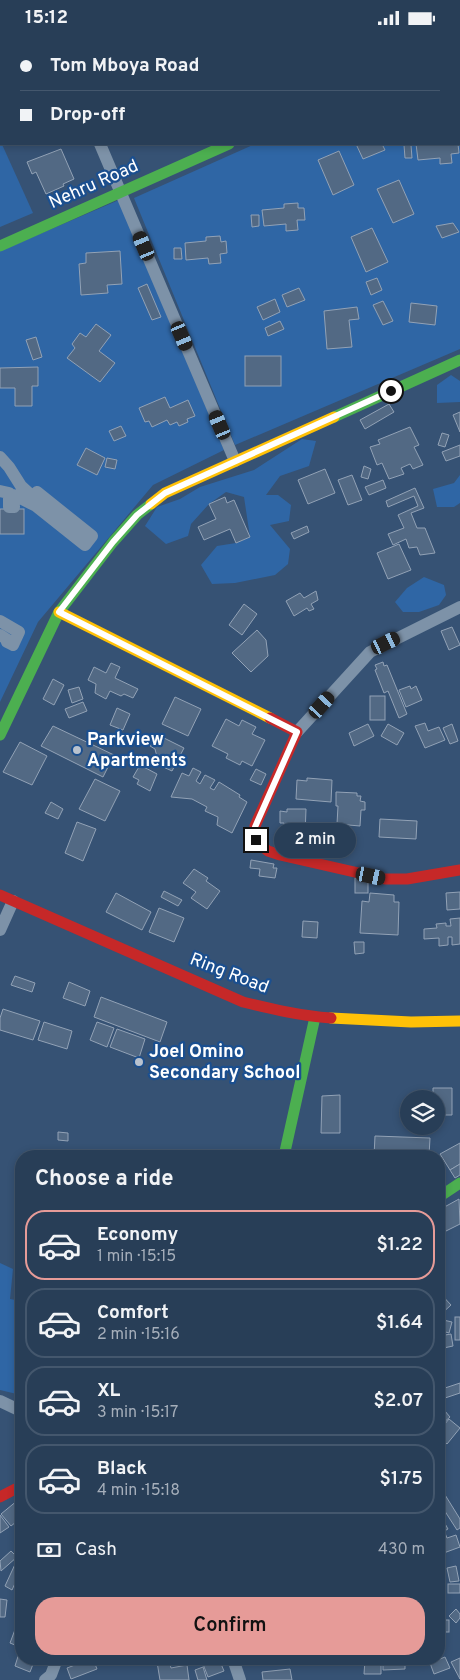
<!DOCTYPE html>
<html lang="en">
<head>
<meta charset="utf-8">
<style>
  :root { --surface:#283e57; --page:#30455d; --text:#f1f3f6; --muted:#a5aeba; --line:#44576d; --accent:#e69b98 }
  body { margin:0; font-family:Overpass,sans-serif; background:var(--page); color:var(--text); height:100vh; display:flex; flex-direction:column; font-size:19px; white-space:nowrap }
  * { box-sizing:border-box; margin:0 }
  p { font-size:16px; color:var(--muted) }
  .icon { flex:none; width:28px; height:28px; fill:none; stroke:currentColor; stroke-width:2; stroke-linecap:round; stroke-linejoin:round }
  .map { position:relative; flex:1; overflow:hidden }
  .panel { position:absolute; left:15px; top:1115px; width:430px; height:515px; display:flex; flex-direction:column; background:var(--surface); border-radius:20px; box-shadow:0 2px 8px #0003,0 0 0 1px var(--line) }
  .panel>* { flex:none }
  .banner { position:absolute; left:0px; top:0px; width:460px; height:110px; box-shadow:0 2px 8px #0003,0 0 0 1px var(--line); display:grid; align-content:center; height:110px; padding:0 20px; background:var(--surface) }
  .tools { position:absolute; left:400px; top:1055px; display:grid; gap:10px }
  .tools a { display:grid; place-items:center; width:45px; height:45px; border-radius:50%; background:var(--surface); box-shadow:0 2px 8px #0003,0 0 0 1px var(--line); font-size:25px }
  .end { position:absolute; width:22px; height:22px; margin:-11px; border:6px solid #fff; background:#111; box-shadow:0 0 0 2px #111 }
  .from { border-radius:50% }
  .bubble { position:absolute; height:35px; border-radius:18px; background:var(--surface); box-shadow:0 2px 8px #0003,0 0 0 1px var(--line); font-size:16px; font-weight:600; line-height:35px; text-align:center }
  .car { position:absolute; width:15px; height:30px; margin:-15px -8px; border-radius:6px; box-shadow:0 0 4px 1px #0007; background:linear-gradient(#222 24%,#8ab4d8 0 40%,#222 0 76%,#8ab4d8 0 86%,#222 0) }
  .banner b { display:flex; align-items:center; gap:18px; height:48px; font-size:19px }
  .banner b+b { border-top:1px solid var(--line) }
  .banner i { width:12px; height:12px; background:var(--text) }
  ul { padding:0; list-style:none }
  li { display:flex; align-items:center; gap:15px; height:70px; margin:0 10px 8px; padding:0 10px; border:2px solid var(--line); border-radius:20px }
  li div { flex:1 }
  li b { display:block; font-size:19px }
  li em { font-style:normal; font-weight:600 }
  li.current { border-color:var(--accent) }
  li>.icon { width:45px; height:45px; stroke-width:1.5 }
  h2 { padding:0 20px; font-size:22px; line-height:60px }
  .pay { display:flex; align-items:center; gap:12px; height:55px; padding:0 20px; font-size:19px }
  .pay p { margin-inline-start:auto }
  .primary-button { display:flex; gap:10px; margin-top:auto; padding:10px 20px }
  .primary-button a { flex:1; height:58px; border-radius:20px; background:var(--accent); color:#111; font-size:20px; font-weight:600; line-height:58px; text-align:center }
  .status { display:flex; justify-content:space-between; align-items:center; height:35px; padding:0 25px; background:var(--surface); direction:ltr }
  .status svg { height:14px; fill:currentColor }
  .map>svg:first-child { display:block }
  .green { fill:#2f66a5 }
  .building { fill:#526984; stroke:#92a2b6 }
  .lines { fill:none; stroke-linecap:round; stroke-linejoin:round }
  .street { stroke:#7d92a8; stroke-width:12 }
  .fast { stroke:#4caf50; stroke-width:11 }
  .slow { stroke:#ffc107; stroke-width:11 }
  .jam { stroke:#c62828; stroke-width:11 }
  .route { stroke:#fff; stroke-width:6 }
  .poi-dot { fill:#b9c2ce; stroke:#1b4f8f; stroke-width:2 }
  .labels { text-anchor:middle; dominant-baseline:central; stroke-width:4.5; stroke-linejoin:round; paint-order:stroke }
  .street-label { font-size:18px; fill:#fff; stroke:#1b4f8f }
  .poi-label { font-size:18px; font-weight:bold; fill:#fff; stroke:#1b4f8f; text-anchor:start }
</style>
</head>
<body>
<div class="status"><b>15:12</b><svg viewBox="0 0 49 12"><path d="M0 12V9h3v3zM5 12V6h3v6zM10 12V3h3v9zM15 12V0h3v12zM26 1h20v11H26zM47 4h2v5h-2z"/></svg></div>
<div class="map">
<svg width="460" height="1645" viewBox="0 0 460 1645">
  <rect width="100%" height="100%" fill="#365274"/>
  <g class="green">
    <polygon points="167,0 423,0 421,1 167,1"/>
    <polygon points="459,60 460,63 460,314 235,410 134,163 255,109 459,109"/>
    <polygon points="0,105 33,178 0,192"/>
    <polygon points="119,165 224,415 153,450 38,587 0,667 0,216"/>
    <polygon points="451,340 460,346 460,367 437,368 437,350"/>
    <polygon points="302,404 316,406 309,431 280,441 266,460 278,460 291,470 289,486 270,490 290,514 288,529 275,540 235,548 212,549 201,530 217,511 236,508 250,502 244,462 226,457 209,469 191,489 188,501 166,509 145,491 157,472 180,464 200,452 254,435"/>
    <polygon points="460,440 460,468 454,472 437,472 433,454 454,448"/>
    <polygon points="424,542 444,550 446,560 439,570 419,577 403,577 395,567 407,553"/>
    <polygon points="0,1228 13,1234 10,1264 21,1266 21,1360 0,1355"/>
  </g>
  <g class="building">
    <polygon points="356,109 382,109 385,115 363,124"/>
    <polygon points="416,109 458,109 459,118 451,119 452,128 440,129 440,123 418,125"/>
    <polygon points="404,110 411,110 412,123 405,123"/>
    <polygon points="61,114 74,144 63,149 64,151 46,159 36,137 32,139 27,127"/>
    <polygon points="339,116 354,150 333,160 318,125"/>
    <polygon points="399,145 414,179 393,188 377,154"/>
    <polygon points="298,168 298,173 304,173 305,185 297,185 298,195 286,196 286,189 264,191 262,175 284,173 284,169"/>
    <polygon points="251,180 259,180 259,191 252,192"/>
    <polygon points="453,188 459,197 442,203 436,191"/>
    <polygon points="372,193 388,227 366,237 351,202"/>
    <polygon points="220,201 221,207 226,206 227,218 220,219 221,228 209,229 208,223 186,225 185,208 206,206 206,202"/>
    <polygon points="174,213 181,213 182,224 174,224"/>
    <polygon points="120,216 122,249 107,250 108,258 81,260 79,229 86,228 86,218"/>
    <polygon points="377,243 382,255 371,260 366,247"/>
    <polygon points="147,249 161,282 152,285 138,253"/>
    <polygon points="299,253 305,265 287,272 282,260"/>
    <polygon points="275,264 280,277 263,285 257,272"/>
    <polygon points="383,266 393,286 383,290 373,270"/>
    <polygon points="411,268 437,271 435,290 409,287"/>
    <polygon points="357,272 359,284 349,285 352,312 327,314 324,276"/>
    <polygon points="280,286 284,294 268,301 265,293"/>
    <polygon points="96,289 111,300 99,316 115,328 100,347 67,323 75,313 72,309 80,298 86,302"/>
    <polygon points="36,302 42,322 33,325 26,305"/>
    <rect x="245" y="321" width="36" height="30"/>
    <polygon points="38,332 38,351 32,351 32,371 15,371 15,353 0,353 0,333"/>
    <polygon points="165,362 170,373 188,365 195,381 187,384 188,387 179,391 177,387 170,390 167,385 152,392 149,386 145,387 139,373"/>
    <polygon points="389,369 394,377 365,394 360,385"/>
    <polygon points="460,377 460,397 453,380"/>
    <polygon points="121,391 126,401 114,406 109,396"/>
    <polygon points="410,392 419,410 414,412 423,430 413,434 410,429 401,433 404,439 389,444 382,428 377,430 370,412 380,409 378,405"/>
    <polygon points="442,398 449,400 445,412 438,410"/>
    <polygon points="460,410 460,421 446,426 442,417"/>
    <polygon points="86,413 105,423 97,440 77,430"/>
    <polygon points="107,423 117,425 115,434 105,432"/>
    <polygon points="364,431 371,434 368,444 361,442"/>
    <polygon points="325,434 335,458 308,469 298,445"/>
    <polygon points="352,440 362,465 348,470 338,445"/>
    <polygon points="383,445 386,453 369,460 365,452"/>
    <polygon points="415,453 424,473 411,478 417,493 425,493 435,518 420,520 417,512 409,513 406,504 393,510 388,499 404,493 398,480 418,471 414,461 388,472 386,466"/>
    <polygon points="225,462 227,468 234,465 250,502 236,508 230,494 204,505 198,492 216,484 209,469"/>
    <rect x="0" y="474" width="24" height="25"/>
    <polygon points="307,491 309,497 294,504 291,498"/>
    <polygon points="399,509 411,535 388,544 377,518"/>
    <polygon points="316,556 318,565 311,569 314,574 309,576 307,573 294,581 286,566 300,558 304,563"/>
    <polygon points="244,569 257,579 242,600 229,590"/>
    <polygon points="452,592 460,610 449,615 441,596"/>
    <polygon points="257,595 266,605 268,621 251,637 232,618"/>
    <polygon points="383,627 384,631 387,630 407,679 399,683 388,656 384,658 375,635 377,634 375,630"/>
    <polygon points="111,628 120,632 115,643 138,654 133,663 124,659 121,661 110,656 106,664 95,658 96,649 88,645 94,632 106,638"/>
    <polygon points="53,644 64,650 54,670 43,664"/>
    <polygon points="410,651 411,654 416,651 422,665 406,672 399,655"/>
    <polygon points="79,652 83,664 72,668 68,655"/>
    <rect x="370" y="661" width="15" height="24"/>
    <polygon points="175,662 201,674 188,701 162,689"/>
    <polygon points="83,667 87,676 69,683 65,674"/>
    <polygon points="117,673 130,679 123,695 110,690"/>
    <polygon points="226,684 239,691 242,685 256,692 252,699 265,705 252,731 242,726 240,730 226,723 228,719 212,711"/>
    <polygon points="425,688 428,696 439,692 445,705 425,713 415,691"/>
    <polygon points="368,689 374,701 354,711 349,698"/>
    <polygon points="388,689 404,698 397,710 381,701"/>
    <polygon points="452,689 458,706 450,709 443,693"/>
    <polygon points="53,691 114,720 103,742 41,711"/>
    <polygon points="156,699 184,713 172,736 159,730 155,714 150,711"/>
    <polygon points="20,707 47,721 32,750 3,737"/>
    <polygon points="140,730 157,739 150,756 137,749 139,745 133,742"/>
    <polygon points="193,733 201,737 196,746 200,749 205,740 215,745 210,753 214,755 219,747 240,760 239,762 247,767 232,798 217,790 218,782 205,776 207,772 192,764 171,762 182,738 189,741"/>
    <polygon points="256,734 266,739 261,750 250,745"/>
    <polygon points="307,743 332,745 331,767 296,764 297,745 307,746"/>
    <polygon points="95,744 120,756 105,786 79,774"/>
    <polygon points="336,757 357,758 357,761 361,761 360,766 365,767 365,775 361,775 360,791 337,789 338,771 336,771"/>
    <polygon points="51,767 63,774 58,784 45,778"/>
    <polygon points="287,774 306,774 305,800 283,799 284,788 280,788 280,776 287,777"/>
    <polygon points="380,784 417,786 416,804 379,802"/>
    <polygon points="77,787 96,794 83,826 65,818"/>
    <polygon points="251,825 274,829 273,833 277,833 275,843 259,841 260,834 250,833"/>
    <polygon points="194,834 208,843 206,846 220,856 207,874 191,863 196,857 183,848"/>
    <rect x="355" y="843" width="13" height="15"/>
    <polygon points="164,856 182,865 178,871 161,862"/>
    <polygon points="460,857 460,874 447,875 446,858"/>
    <polygon points="116,858 151,877 142,895 106,877"/>
    <polygon points="370,858 394,860 394,867 399,867 398,900 360,898 362,866 369,867"/>
    <polygon points="159,873 184,883 174,907 149,897"/>
    <polygon points="460,883 460,909 452,910 452,902 448,902 448,910 439,911 439,903 424,904 424,894 437,893 436,889 446,888 446,891 451,891 450,884"/>
    <polygon points="303,886 318,887 317,903 302,902"/>
    <polygon points="354,907 364,907 364,918 355,919"/>
    <polygon points="15,941 35,948 32,957 11,950"/>
    <polygon points="69,947 90,956 85,971 63,963"/>
    <polygon points="101,962 167,987 160,1007 94,982"/>
    <polygon points="3,974 40,986 33,1005 0,995 0,983"/>
    <polygon points="44,987 72,996 67,1014 38,1005"/>
    <polygon points="97,987 114,993 107,1012 90,1005"/>
    <polygon points="117,994 145,1004 139,1023 110,1012"/>
    <polygon points="433,1053 452,1053 452,1080 436,1080 436,1064 433,1064"/>
    <polygon points="340,1060 340,1098 321,1098 322,1061"/>
    <polygon points="58,1097 68,1098 68,1106 58,1105"/>
    <polygon points="375,1101 430,1103 429,1121 374,1121"/>
    <polygon points="460,1108 460,1129 450,1135 440,1119"/>
    <polygon points="460,1129 460,1140 455,1143 450,1135"/>
    <polygon points="459,1164 460,1189 442,1198 439,1192 439,1175"/>
    <polygon points="439,1257 451,1270 439,1281"/>
    <rect x="455" y="1282" width="5" height="23"/>
    <polygon points="439,1284 452,1287 449,1298 439,1295"/>
    <polygon points="451,1299 453,1311 439,1314 439,1301"/>
    <polygon points="460,1348 460,1358 439,1365 439,1355"/>
    <polygon points="439,1369 450,1382 442,1389 439,1385"/>
    <polygon points="449,1384 460,1393 447,1409 439,1402 439,1396"/>
    <polygon points="442,1455 460,1484 460,1493 457,1495 439,1467 439,1456"/>
    <polygon points="18,1465 21,1469 21,1483 11,1491 1,1479"/>
    <polygon points="0,1480 9,1492 0,1498"/>
    <polygon points="443,1485 448,1494 439,1499 439,1488"/>
    <polygon points="445,1498 447,1503 456,1500 460,1512 441,1519 439,1513 439,1501"/>
    <polygon points="11,1516 17,1522 1,1536 0,1526"/>
    <polygon points="17,1525 21,1527 21,1535 12,1555 5,1551"/>
    <polygon points="456,1531 459,1546 450,1547 447,1533"/>
    <polygon points="439,1543 444,1543 442,1566 439,1566"/>
    <rect x="448" y="1549" width="12" height="9"/>
    <polygon points="0,1564 7,1565 5,1582 0,1582"/>
    <polygon points="456,1574 460,1579 460,1583 456,1588 449,1581"/>
    <rect x="439" y="1585" width="10" height="12"/>
    <polygon points="16,1592 21,1594 20,1612 10,1608"/>
    <polygon points="20,1615 21,1624 35,1624 30,1637 15,1631"/>
    <polygon points="445,1622 450,1633 434,1639 430,1628"/>
    <polygon points="460,1623 460,1644 451,1627"/>
    <polygon points="91,1624 93,1624 97,1634 71,1644 67,1633"/>
    <polygon points="201,1624 219,1624 224,1636 208,1642"/>
    <polygon points="383,1624 405,1624 405,1634 383,1635"/>
    <polygon points="169,1625 171,1633 187,1630 189,1645 160,1645 157,1627"/>
    <polygon points="365,1625 381,1626 381,1639 364,1639"/>
    <polygon points="203,1632 207,1645 198,1645 195,1635"/>
    <polygon points="290,1634 292,1645 263,1645 262,1637"/>
  </g>
  <g class="lines">
    <g class="street">
      <polyline points="100,109 235,426"/>
      <polyline points="0,422 9,432 21,451 33,462 37,457 92,501 85,510 36,471 16,461 13,460 14,472 9,472 9,458 0,456"/>
      <polyline points="0,586 19,597 13,610 7,607 8,605 0,600"/>
      <polyline points="297,697 370,617 460,572"/>
      <polyline points="0,895 13,866"/>
      <polyline points="0,1366 21,1376"/>
      <polyline points="233,1624 240,1645"/>
      <polyline points="45,1645 51,1640 57,1624"/>
    </g>
    <g class="fast">
      <polyline points="459,5 460,4"/>
      <polyline points="0,211 229,109"/>
      <polyline points="334,382 460,325"/>
      <polyline points="0,700 59,577 113,507 137,480 151,469"/>
      <polyline points="284,1121 315,982"/>
      <polyline points="439,1162 460,1148"/>
    </g>
    <g class="slow">
      <polyline points="151,469 165,458 334,382"/>
      <polyline points="59,577 270,683"/>
      <polyline points="331,983 411,987 460,986"/>
    </g>
    <g class="jam">
      <polyline points="270,683 297,697 255,791 258,808 268,816 280,820 385,844 407,844 460,835"/>
      <path d="M0,860L243,967C272,974 301,981 331,983"/>
      <polyline points="0,1462 21,1451"/>
    </g>
  </g>
  <g class="lines">
    <polyline class="route" points="256,805 255,792 297,697 59,577 113,507 137,480 165,458 391,356"/>
  </g>
  <g class="poi-dot">
    <circle cx="77" cy="715" r="5"/>
    <circle cx="139" cy="1027" r="5"/>
  </g>
  <g class="labels">
    <g class="street-label">
      <text transform="translate(94 150) rotate(-24)">Nehru Road</text>
      <text transform="translate(229 939) rotate(21)">Ring Road</text>
    </g>
    <g class="poi-label">
      <text x="87" y="705">Parkview<tspan x="87" dy="21">Apartments</tspan></text>
      <text x="149" y="1017">Joel Omino<tspan x="149" dy="21">Secondary School</tspan></text>
    </g>
  </g>
</svg>
<div class="tools">
<a><svg class="icon" aria-label="layers" viewBox="0 0 24 24"><path d="M12 4l9 5-9 5-9-5zM3 14l9 5 9-5"/></svg></a>
</div>
<i class="end from" style="left:391px;top:356px"></i>
<i class="end" style="left:256px;top:805px"></i>
<div class="bubble" style="left:274px;top:788px;width:82px">2 min</div>
<i class="car" style="left:144px;top:211px;rotate:337deg"></i>
<i class="car" style="left:182px;top:301px;rotate:157deg"></i>
<i class="car" style="left:220px;top:390px;rotate:337deg"></i>
<i class="car" style="left:386px;top:608px;rotate:64deg"></i>
<i class="car" style="left:322px;top:670px;rotate:42deg"></i>
<i class="car" style="left:371px;top:841px;rotate:102deg"></i>
<div class="banner">
<b><i class="from"></i>Tom Mboya Road</b>
<b><i></i>Drop-off</b>
</div>
<section class="panel">
<h2>Choose a ride</h2>
<ul>
<li class="current"><svg class="icon" aria-label="car" viewBox="0 0 24 24"><path d="M5 17H2v-5l4-1 3-4h7l3 4 3 1v5h-3M9 17h6M6 11h13"/><circle cx="7" cy="17" r="2"/><circle cx="17" cy="17" r="2"/></svg><div><b>Economy</b><p>1 min · 15:15</p></div><em>$1.22</em></li>
<li><svg class="icon" aria-label="car" viewBox="0 0 24 24"><path d="M5 17H2v-5l4-1 3-4h7l3 4 3 1v5h-3M9 17h6M6 11h13"/><circle cx="7" cy="17" r="2"/><circle cx="17" cy="17" r="2"/></svg><div><b>Comfort</b><p>2 min · 15:16</p></div><em>$1.64</em></li>
<li><svg class="icon" aria-label="car" viewBox="0 0 24 24"><path d="M5 17H2v-5l4-1 3-4h7l3 4 3 1v5h-3M9 17h6M6 11h13"/><circle cx="7" cy="17" r="2"/><circle cx="17" cy="17" r="2"/></svg><div><b>XL</b><p>3 min · 15:17</p></div><em>$2.07</em></li>
<li><svg class="icon" aria-label="car" viewBox="0 0 24 24"><path d="M5 17H2v-5l4-1 3-4h7l3 4 3 1v5h-3M9 17h6M6 11h13"/><circle cx="7" cy="17" r="2"/><circle cx="17" cy="17" r="2"/></svg><div><b>Black</b><p>4 min · 15:18</p></div><em>$1.75</em></li>
</ul>
<div class="pay"><svg class="icon" aria-label="cash" viewBox="0 0 24 24"><path d="M3 7h18v10H3z"/><circle cx="12" cy="12" r="2"/></svg>Cash<p>430 m</p></div>
<div class="primary-button"><a>Confirm</a></div>
</section>
</div>
</body>
</html>
